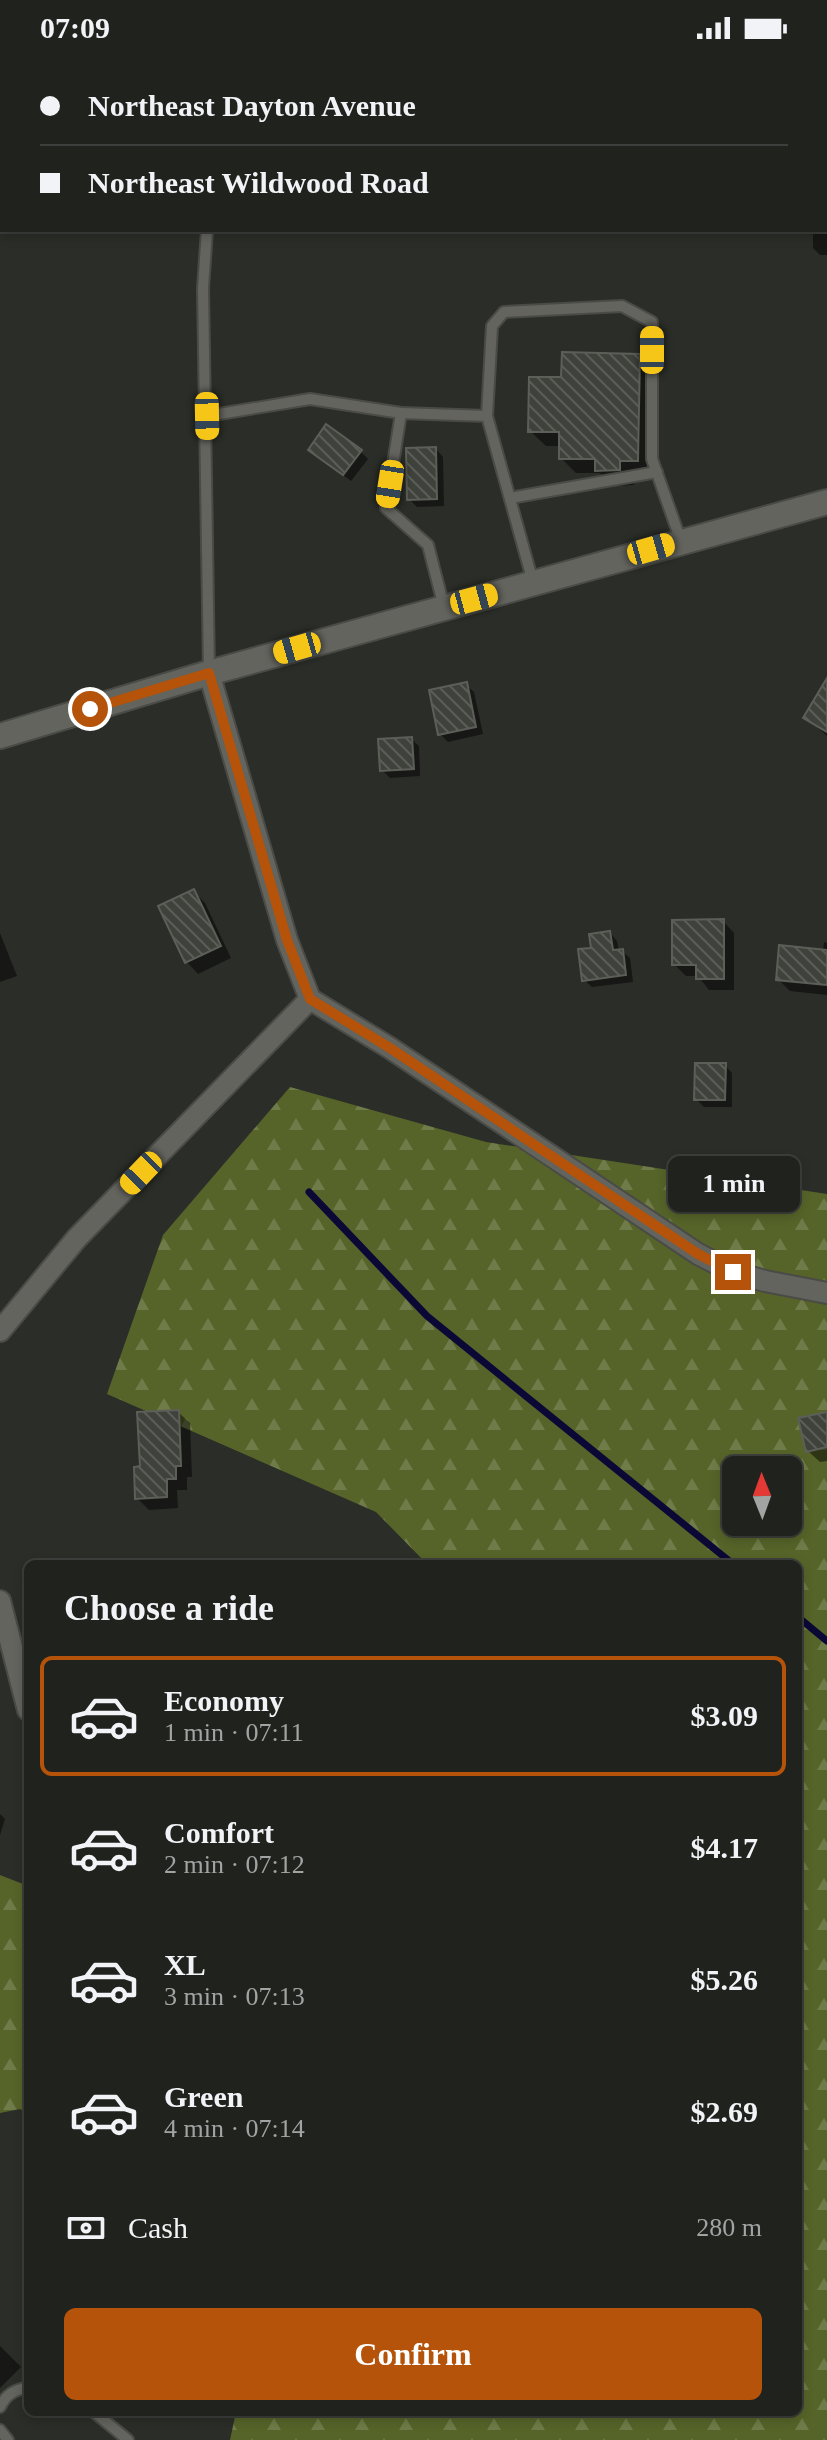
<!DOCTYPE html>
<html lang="en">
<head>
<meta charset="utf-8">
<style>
  :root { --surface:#20221e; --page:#2d2f2b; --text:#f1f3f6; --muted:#a2a4a4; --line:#3d3f3c; --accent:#b45309 }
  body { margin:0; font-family:"Times New Roman",serif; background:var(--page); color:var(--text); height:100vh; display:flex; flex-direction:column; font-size:30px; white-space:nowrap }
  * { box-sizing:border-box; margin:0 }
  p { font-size:26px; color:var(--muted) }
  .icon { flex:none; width:44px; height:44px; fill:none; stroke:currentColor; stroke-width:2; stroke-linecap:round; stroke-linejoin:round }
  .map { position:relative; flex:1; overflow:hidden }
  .panel { position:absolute; left:24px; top:1504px; width:778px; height:856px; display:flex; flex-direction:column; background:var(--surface); border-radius:12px; box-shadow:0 4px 12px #0003,0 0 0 2px var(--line) }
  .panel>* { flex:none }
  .hud { position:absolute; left:0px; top:0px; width:828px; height:176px; box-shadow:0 4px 12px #0003,0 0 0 2px var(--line); display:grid; align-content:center; height:176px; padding:0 40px; background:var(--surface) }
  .needle { width:52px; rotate:359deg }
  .tools { position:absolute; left:722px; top:1400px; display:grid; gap:16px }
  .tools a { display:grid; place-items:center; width:80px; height:80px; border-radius:12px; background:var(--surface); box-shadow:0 4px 12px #0003,0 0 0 2px var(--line); font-size:40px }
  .end { position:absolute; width:36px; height:36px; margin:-18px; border:10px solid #b45309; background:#fff; box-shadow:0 0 0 4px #fff }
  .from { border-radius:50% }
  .bubble { position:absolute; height:56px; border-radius:12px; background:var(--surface); box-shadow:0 4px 12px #0003,0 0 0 2px var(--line); font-size:26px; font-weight:600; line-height:56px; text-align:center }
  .car { position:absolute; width:24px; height:48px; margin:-24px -12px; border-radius:10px; box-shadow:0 0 6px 2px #0007; background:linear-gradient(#f5c518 24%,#345 0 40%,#f5c518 0 76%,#345 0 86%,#f5c518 0) }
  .hud b { display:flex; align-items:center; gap:28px; height:76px; font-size:30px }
  .hud b+b { border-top:2px solid var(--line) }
  .hud i { width:20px; height:20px; background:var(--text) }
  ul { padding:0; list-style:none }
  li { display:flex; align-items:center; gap:24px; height:120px; margin:0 16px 12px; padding:0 24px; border:4px solid transparent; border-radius:12px }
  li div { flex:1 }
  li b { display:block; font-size:30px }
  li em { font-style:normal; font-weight:600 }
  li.selected { border-color:var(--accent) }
  li>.icon { width:72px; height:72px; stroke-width:1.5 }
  h2 { padding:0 40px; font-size:36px; line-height:96px }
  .pay { display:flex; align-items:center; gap:20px; height:88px; padding:0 40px; font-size:30px }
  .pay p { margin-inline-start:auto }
  .primary-button { display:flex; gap:16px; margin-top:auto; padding:16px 40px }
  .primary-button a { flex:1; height:92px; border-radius:12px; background:var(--accent); color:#fff; font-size:32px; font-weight:600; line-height:92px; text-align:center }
  .status { display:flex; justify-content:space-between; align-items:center; height:56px; padding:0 40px; background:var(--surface); direction:ltr }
  .status svg { height:22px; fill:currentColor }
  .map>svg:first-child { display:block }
  .forest { fill:url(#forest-firs); fill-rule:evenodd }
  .shadow { fill:#0007 }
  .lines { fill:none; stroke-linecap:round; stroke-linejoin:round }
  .stream { stroke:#0b0836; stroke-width:7 }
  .building { fill:url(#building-back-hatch); stroke:#5c5e58; stroke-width:2 }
  .lane-casing { stroke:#4a4b46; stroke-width:14 }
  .street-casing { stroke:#4a4b46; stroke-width:24 }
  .secondary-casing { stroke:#4a4b46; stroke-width:28 }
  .lane { stroke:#63645e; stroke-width:10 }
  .street { stroke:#63645e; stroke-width:20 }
  .secondary { stroke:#63645e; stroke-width:24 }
  .route { stroke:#b45309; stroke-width:10 }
</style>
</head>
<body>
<div class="status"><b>07:09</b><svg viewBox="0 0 49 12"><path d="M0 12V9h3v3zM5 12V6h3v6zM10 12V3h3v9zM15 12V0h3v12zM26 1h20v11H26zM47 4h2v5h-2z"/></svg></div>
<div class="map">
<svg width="827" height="2384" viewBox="0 0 827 2384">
  <defs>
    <pattern id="forest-firs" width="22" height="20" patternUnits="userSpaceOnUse" patternTransform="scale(2)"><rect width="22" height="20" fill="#566429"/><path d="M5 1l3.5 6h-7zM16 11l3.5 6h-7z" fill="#6f7b48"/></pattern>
    <pattern id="building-back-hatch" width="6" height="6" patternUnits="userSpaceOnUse" patternTransform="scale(2)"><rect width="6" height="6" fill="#3f413b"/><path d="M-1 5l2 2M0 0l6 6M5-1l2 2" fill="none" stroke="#5b5d58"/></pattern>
  </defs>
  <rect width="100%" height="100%" fill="#2b2d28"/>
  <g class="forest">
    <path d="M290,1031L486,1086L827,1138V2384H230L236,2356H798V1508H427L376,1456L107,1338L163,1179ZM736,1414H788V1466H736Z"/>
    <polygon points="0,1819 28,1830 28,2058 20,2053 0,2057"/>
  </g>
  <g class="shadow">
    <polygon points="290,0 327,0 329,2 292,2"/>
    <polygon points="827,153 827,199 820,199 813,192 813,174 826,174"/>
    <polygon points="639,300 654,315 652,420 634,419 634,429 612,430 600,417 576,417 561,402 561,390 546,390 530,375 563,323"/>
    <polygon points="436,393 443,401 444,450 417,451 409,443"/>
    <polygon points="310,394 360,395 368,403 351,425"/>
    <polygon points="827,626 827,680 806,661"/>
    <polygon points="466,629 474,636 483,678 448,686 440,678"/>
    <polygon points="411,683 419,690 420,720 390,722 382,714"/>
    <polygon points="193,835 205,847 231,902 198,918 187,906"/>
    <polygon points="723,865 734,877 734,934 709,934 698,920 686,920 674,908"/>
    <polygon points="0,877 17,920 0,926"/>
    <polygon points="610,877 617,885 619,895 622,895 630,902 633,926 592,931 584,924 593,893"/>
    <polygon points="824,886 827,887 827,939 790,935 778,923 823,895"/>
    <polygon points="725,1009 732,1017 732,1051 704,1051 696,1043"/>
    <polygon points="178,1356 190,1367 192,1421 187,1421 187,1434 177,1434 178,1452 149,1454 137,1442 142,1412"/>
    <polygon points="827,1358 827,1405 820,1406 808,1395"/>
    <polygon points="0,1758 5,1763 0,1779"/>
    <polygon points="0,2290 21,2311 0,2332"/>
  </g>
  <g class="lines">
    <g class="stream">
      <polyline points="309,1136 427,1260 733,1508"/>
      <polyline points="798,1561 827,1585"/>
    </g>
  </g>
  <g class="building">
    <polygon points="562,296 640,298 638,405 620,405 620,414 595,415 595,403 559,403 559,376 528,376 529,321 561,321"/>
    <polygon points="326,368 362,394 343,419 308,394"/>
    <polygon points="436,391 437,443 407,444 406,392"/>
    <polygon points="827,622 827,676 803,662"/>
    <polygon points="467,626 476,671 438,679 429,634"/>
    <polygon points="412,681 414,713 380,715 378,683"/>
    <polygon points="194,833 221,890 185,907 158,850"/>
    <polygon points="724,863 724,923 696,923 696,909 672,909 672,864"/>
    <polygon points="610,875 613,894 623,893 626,919 582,925 578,893 591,892 589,878"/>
    <polygon points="779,889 827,894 827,929 776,924"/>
    <polygon points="695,1007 726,1007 725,1044 694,1044"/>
    <polygon points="179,1354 181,1410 176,1410 176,1423 167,1423 167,1441 135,1443 134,1411 140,1410 137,1356"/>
    <polygon points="827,1356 827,1391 806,1396 798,1362"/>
  </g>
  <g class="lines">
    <defs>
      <g id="lane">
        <polyline points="207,174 203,232 209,615"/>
        <polyline points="207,360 310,343 401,357"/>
        <polyline points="487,360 492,270 504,256 622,250 652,266 652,403 681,485"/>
        <polyline points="510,442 657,416"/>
        <polyline points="444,551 428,489 386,452 401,357 487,360 533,526"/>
        <path d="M0,2351C6,2338 15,2334 28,2331"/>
        <polyline points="94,2356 128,2384"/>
        <polyline points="0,2374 8,2384"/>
      </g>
      <g id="street">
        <polyline points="209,617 287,884 310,943 390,992 698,1198 733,1216 765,1225 827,1237"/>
        <polyline points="0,1275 77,1182 310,943"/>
        <polyline points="0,1545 28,1654"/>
      </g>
      <polyline id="secondary" points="0,680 209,617 827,446"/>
    </defs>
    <use href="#lane" class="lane-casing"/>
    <use href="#street" class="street-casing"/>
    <use href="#secondary" class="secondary-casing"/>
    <use href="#lane" class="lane"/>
    <use href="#street" class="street"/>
    <use href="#secondary" class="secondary"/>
  </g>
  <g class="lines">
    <polyline class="route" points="90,653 209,617 287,884 310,943 390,992 698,1198 733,1216"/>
  </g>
</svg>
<div class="tools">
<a><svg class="needle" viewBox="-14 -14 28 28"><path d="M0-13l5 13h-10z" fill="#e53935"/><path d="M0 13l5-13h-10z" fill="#a2a4a4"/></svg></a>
</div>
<i class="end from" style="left:90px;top:653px"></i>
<i class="end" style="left:733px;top:1216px"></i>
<div class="bubble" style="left:668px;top:1100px;width:132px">1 min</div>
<i class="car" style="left:652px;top:294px;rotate:0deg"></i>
<i class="car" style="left:207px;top:360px;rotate:179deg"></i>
<i class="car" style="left:390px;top:428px;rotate:189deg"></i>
<i class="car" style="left:651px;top:493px;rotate:74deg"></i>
<i class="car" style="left:474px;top:543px;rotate:75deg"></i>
<i class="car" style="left:297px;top:592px;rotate:254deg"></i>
<i class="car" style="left:141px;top:1117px;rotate:224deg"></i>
<div class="hud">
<b><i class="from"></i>Northeast Dayton Avenue</b>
<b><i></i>Northeast Wildwood Road</b>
</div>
<section class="panel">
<h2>Choose a ride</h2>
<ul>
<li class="selected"><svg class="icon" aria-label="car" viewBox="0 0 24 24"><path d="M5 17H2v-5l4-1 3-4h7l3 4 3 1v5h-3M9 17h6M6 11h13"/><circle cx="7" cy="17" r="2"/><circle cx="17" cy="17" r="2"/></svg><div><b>Economy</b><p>1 min · 07:11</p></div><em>$3.09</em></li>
<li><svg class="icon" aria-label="car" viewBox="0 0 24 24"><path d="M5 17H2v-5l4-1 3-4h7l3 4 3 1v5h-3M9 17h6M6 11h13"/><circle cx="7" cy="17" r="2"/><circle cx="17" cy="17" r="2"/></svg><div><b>Comfort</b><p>2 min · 07:12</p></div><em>$4.17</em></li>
<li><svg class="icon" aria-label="car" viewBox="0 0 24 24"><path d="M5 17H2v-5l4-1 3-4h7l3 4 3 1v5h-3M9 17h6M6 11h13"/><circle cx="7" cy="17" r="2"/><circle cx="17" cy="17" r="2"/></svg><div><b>XL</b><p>3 min · 07:13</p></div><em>$5.26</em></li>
<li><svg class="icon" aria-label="car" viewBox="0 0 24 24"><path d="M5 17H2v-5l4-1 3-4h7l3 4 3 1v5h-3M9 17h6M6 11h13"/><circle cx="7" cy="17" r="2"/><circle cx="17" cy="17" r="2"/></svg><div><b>Green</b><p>4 min · 07:14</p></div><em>$2.69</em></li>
</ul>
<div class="pay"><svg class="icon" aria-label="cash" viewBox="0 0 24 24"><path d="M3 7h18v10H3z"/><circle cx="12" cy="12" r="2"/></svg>Cash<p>280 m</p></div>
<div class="primary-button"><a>Confirm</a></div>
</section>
</div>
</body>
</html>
